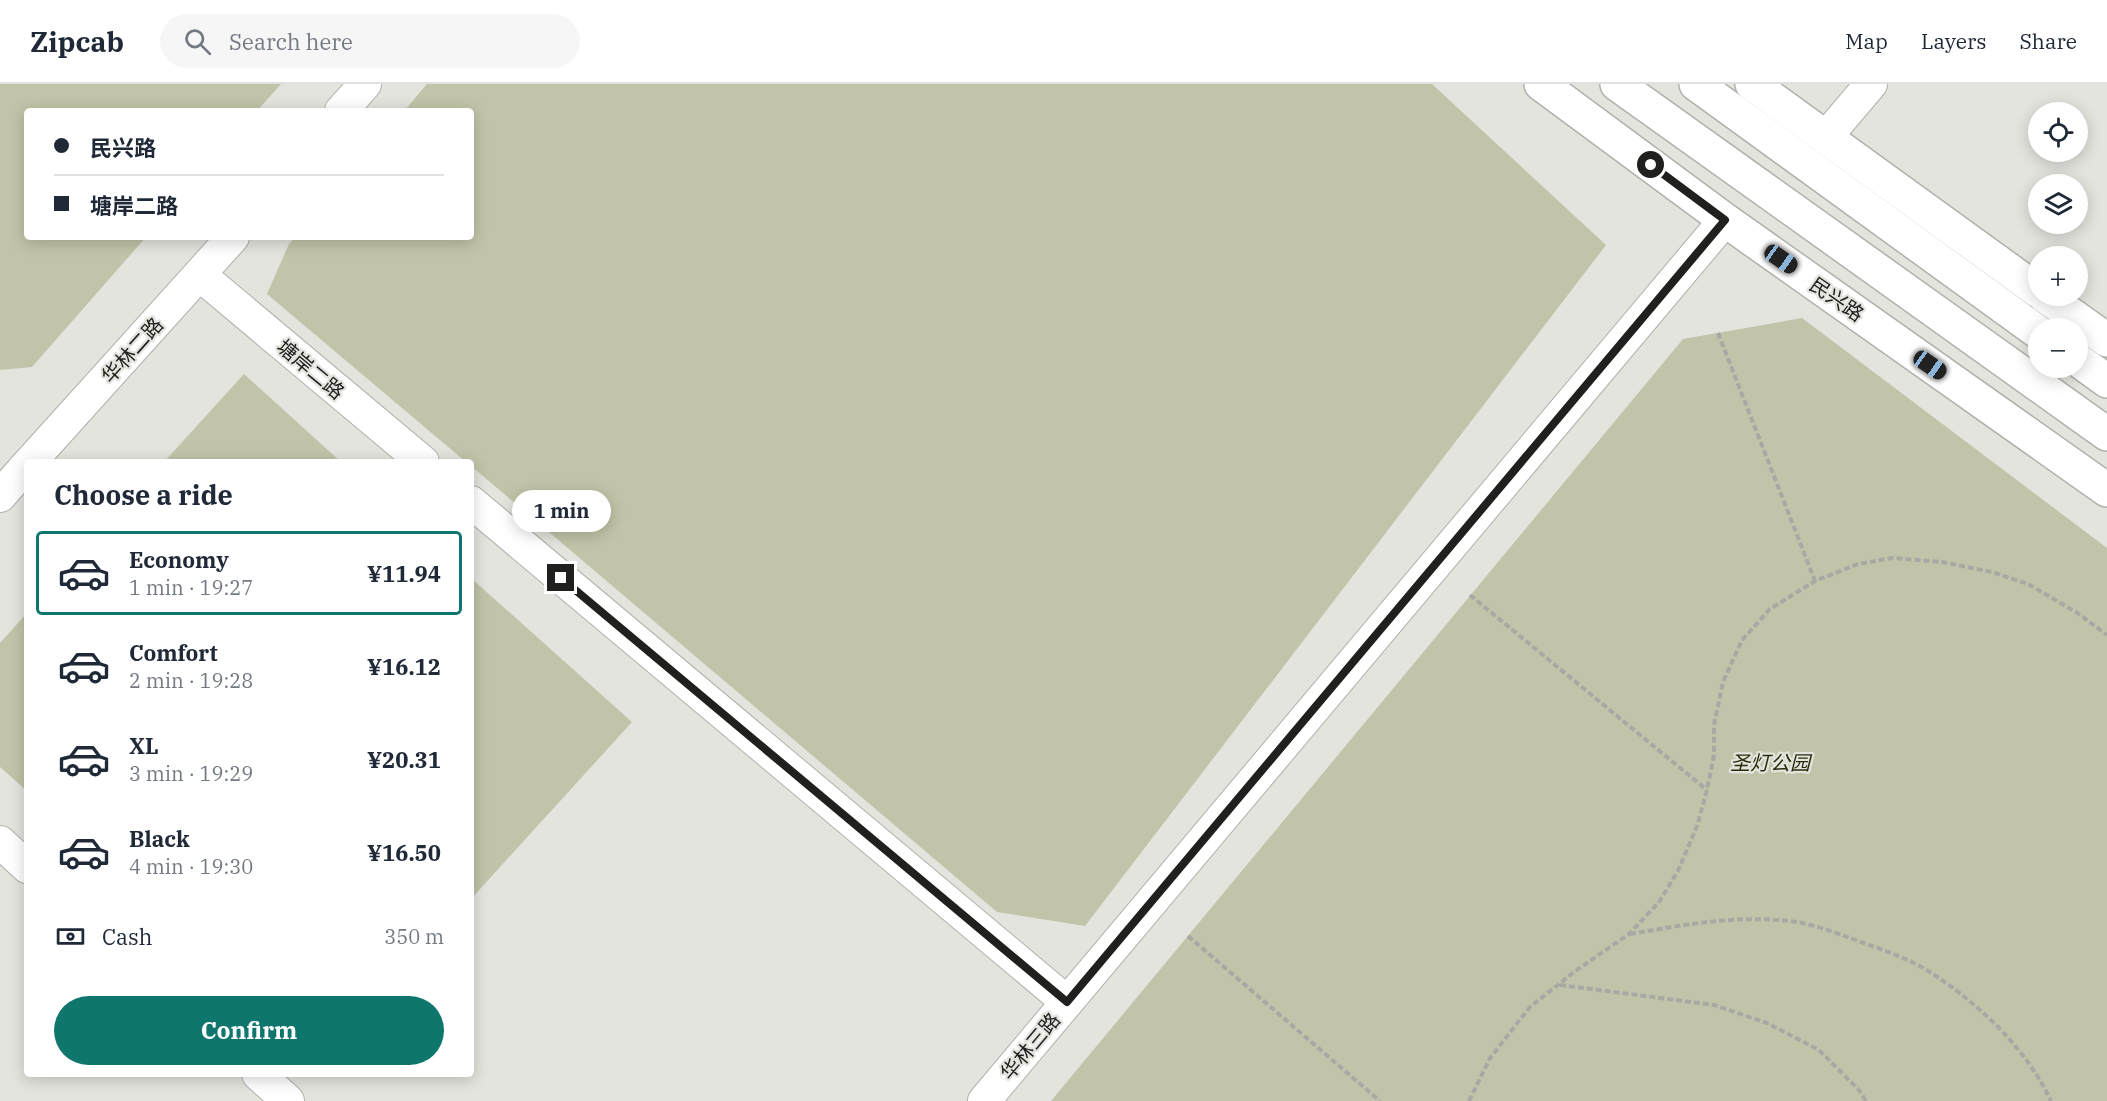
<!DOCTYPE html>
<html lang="en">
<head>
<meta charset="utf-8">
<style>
  :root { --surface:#fff; --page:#f6f6f7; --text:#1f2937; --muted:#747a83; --line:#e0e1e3; --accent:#0f766e }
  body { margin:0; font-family:"IBM Plex Serif","Noto Sans SC",serif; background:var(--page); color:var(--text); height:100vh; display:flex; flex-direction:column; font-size:22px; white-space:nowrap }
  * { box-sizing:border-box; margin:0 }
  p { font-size:20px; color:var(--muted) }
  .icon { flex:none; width:33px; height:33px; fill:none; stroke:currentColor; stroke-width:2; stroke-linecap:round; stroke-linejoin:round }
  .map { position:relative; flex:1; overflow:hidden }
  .details { position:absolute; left:24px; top:375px; width:450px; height:618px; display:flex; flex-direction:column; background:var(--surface); border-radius:6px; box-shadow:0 3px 15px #0003 }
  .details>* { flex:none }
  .banner { position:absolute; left:24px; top:24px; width:450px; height:132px; border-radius:6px; box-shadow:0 3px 15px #0003; display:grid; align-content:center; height:132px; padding:0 30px; background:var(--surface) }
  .tools { position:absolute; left:2028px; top:18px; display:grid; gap:12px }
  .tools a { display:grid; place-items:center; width:60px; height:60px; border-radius:50%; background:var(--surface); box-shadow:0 3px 15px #0003; font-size:30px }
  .end { position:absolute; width:27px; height:27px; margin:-14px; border:8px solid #20201f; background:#fff; box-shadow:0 0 0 3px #fff }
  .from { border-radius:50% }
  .bubble { position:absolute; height:42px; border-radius:21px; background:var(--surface); box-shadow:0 3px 15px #0003; font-size:20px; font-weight:700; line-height:42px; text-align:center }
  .car { position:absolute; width:18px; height:36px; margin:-18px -9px; border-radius:8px; box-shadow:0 0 4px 2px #0007; background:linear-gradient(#222 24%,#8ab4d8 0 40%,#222 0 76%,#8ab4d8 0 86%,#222 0) }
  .banner b { display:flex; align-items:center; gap:21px; height:57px; font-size:22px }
  .banner b+b { border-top:2px solid var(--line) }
  .banner i { width:15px; height:15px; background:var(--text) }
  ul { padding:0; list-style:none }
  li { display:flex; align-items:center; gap:18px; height:84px; margin:0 12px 9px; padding:0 18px; border:3px solid transparent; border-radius:6px }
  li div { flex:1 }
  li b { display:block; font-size:22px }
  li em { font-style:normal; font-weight:700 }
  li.active { border-color:var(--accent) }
  li>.icon { width:54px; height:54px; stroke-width:1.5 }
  h2 { padding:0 30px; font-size:27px; line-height:72px }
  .pay { display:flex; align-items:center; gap:15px; height:66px; padding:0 30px; font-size:22px }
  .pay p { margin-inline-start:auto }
  .action { display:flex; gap:12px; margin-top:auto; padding:12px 30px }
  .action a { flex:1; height:69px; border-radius:36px; background:var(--accent); color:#fff; font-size:24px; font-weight:700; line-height:69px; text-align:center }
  header { display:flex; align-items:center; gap:36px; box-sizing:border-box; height:84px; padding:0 30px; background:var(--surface); border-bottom:2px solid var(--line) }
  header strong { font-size:28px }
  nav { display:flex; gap:33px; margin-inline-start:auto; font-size:21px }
  .search { width:420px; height:54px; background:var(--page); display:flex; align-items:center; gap:15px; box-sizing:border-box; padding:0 21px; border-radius:33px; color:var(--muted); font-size:22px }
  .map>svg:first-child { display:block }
  .green { fill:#c1c4a8 }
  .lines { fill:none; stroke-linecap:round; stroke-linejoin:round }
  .minor-casing { stroke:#b0b0ac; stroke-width:34 }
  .secondary-casing { stroke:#b0b0ac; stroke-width:36 }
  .path { stroke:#a8a9a5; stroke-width:4; stroke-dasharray:6 3; stroke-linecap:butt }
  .minor { stroke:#fff; stroke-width:32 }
  .secondary { stroke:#fff; stroke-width:33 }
  .route { stroke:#20201f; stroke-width:8 }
  .labels { text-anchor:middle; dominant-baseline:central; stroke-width:4.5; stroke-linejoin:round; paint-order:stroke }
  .street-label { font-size:20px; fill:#20201f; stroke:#e3e4de }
  .park-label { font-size:20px; font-style:italic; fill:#2b2c0a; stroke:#e3e4de }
</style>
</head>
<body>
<header>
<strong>Zipcab</strong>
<div class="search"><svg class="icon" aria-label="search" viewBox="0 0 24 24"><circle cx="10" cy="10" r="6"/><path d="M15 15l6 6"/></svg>Search here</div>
<nav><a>Map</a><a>Layers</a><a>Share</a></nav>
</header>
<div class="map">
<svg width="2107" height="1017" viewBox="0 0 2107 1017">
  <rect width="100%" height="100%" fill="#e3e4de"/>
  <g class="green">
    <polygon points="0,0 281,0 257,27 27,27 27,153 146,153 32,283 0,286"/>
    <polygon points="427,0 1432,0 1606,161 1085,842 997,828 471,382 471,378 466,378 267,210 289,160 295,153 471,153 471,27 404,27"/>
    <polygon points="1802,234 2107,464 2107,1017 1051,1017 1683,255"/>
    <polygon points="244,290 341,378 164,378"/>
    <polygon points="471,494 632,638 471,815"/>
    <polygon points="27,529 27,707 0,683 0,559"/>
  </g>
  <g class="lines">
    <defs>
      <g id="minor">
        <polyline points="341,27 365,0"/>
        <polyline points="1826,53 1871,0"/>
        <polyline points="200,191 423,378"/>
        <polyline points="30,378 233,153"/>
        <polyline points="0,412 27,381"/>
        <polyline points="471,418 1067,918"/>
        <polyline points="0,758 27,783"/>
        <polyline points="258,990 288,1017"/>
        <polyline points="984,1017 1725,136"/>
      </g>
      <g id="secondary">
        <polyline points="1541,0 1725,136 2107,406"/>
        <polyline points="1617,0 2107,350"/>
        <polyline points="1696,0 2038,248"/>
        <polyline points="1752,0 2038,207"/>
        <polyline points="2045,212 2107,256"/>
        <polyline points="2078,276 2107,297"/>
      </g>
    </defs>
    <use href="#minor" class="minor-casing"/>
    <use href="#secondary" class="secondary-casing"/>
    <g class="path">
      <polyline points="1718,249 1815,497"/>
      <polyline points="1470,511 1707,706"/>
      <path d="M1630,850C1682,841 1735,831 1789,837C1809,839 1831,847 1850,854C1877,864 1906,873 1930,888C1979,920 2026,964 2051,1017"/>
      <polyline points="1188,852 1380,1017"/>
      <polyline points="1560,901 1714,921 1767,939 1819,966 1859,1006 1866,1017"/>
      <polyline points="1469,1017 1490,974 1530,923 1574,888 1629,850 1659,818 1678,787 1697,742 1707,706 1714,671 1714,641 1723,598 1742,556 1770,525 1815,497 1858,480 1892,474 1942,478 1992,488 2028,500 2076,528 2107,551"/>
    </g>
    <use href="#minor" class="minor"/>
    <use href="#secondary" class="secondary"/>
  </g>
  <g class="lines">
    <polyline class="route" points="561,494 1067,918 1725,136 1651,81"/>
  </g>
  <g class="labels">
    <g class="street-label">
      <text transform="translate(1837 215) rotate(35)">民兴路</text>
      <text transform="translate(132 266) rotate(-48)">华林二路</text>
      <text transform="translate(311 285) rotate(40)">塘岸二路</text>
      <text transform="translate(1030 962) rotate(-50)">华林三路</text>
    </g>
    <g class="park-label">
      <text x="1770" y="678">圣灯公园</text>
    </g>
  </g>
</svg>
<div class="tools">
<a><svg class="icon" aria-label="locate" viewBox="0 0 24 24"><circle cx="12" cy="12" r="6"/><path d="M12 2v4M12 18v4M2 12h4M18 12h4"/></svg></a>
<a><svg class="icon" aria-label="layers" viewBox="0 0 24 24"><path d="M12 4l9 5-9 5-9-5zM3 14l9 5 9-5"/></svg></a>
<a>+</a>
<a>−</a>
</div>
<i class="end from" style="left:1651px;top:81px"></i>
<i class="end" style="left:561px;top:494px"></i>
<div class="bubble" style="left:512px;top:406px;width:99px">1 min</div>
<i class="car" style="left:1781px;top:175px;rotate:125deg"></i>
<i class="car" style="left:1930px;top:281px;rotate:125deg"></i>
<div class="banner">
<b><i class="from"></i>民兴路</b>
<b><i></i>塘岸二路</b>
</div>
<section class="details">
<h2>Choose a ride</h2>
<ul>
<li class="active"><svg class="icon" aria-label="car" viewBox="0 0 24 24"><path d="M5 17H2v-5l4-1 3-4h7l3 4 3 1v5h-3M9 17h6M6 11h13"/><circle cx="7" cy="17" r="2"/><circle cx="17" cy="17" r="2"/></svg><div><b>Economy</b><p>1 min · 19:27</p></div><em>¥11.94</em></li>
<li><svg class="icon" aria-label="car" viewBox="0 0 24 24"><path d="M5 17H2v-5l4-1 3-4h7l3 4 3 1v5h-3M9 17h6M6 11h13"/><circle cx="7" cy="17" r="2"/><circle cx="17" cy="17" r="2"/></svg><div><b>Comfort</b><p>2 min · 19:28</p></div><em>¥16.12</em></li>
<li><svg class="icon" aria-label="car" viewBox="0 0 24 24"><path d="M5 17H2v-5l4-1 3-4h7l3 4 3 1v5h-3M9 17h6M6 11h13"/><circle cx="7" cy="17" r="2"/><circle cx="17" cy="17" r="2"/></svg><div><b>XL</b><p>3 min · 19:29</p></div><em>¥20.31</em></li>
<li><svg class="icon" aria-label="car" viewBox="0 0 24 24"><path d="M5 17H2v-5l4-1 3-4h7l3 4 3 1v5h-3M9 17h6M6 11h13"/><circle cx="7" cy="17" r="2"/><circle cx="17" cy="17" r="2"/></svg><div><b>Black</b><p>4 min · 19:30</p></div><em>¥16.50</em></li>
</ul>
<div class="pay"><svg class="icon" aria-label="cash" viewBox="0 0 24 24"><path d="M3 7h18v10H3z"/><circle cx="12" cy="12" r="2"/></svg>Cash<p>350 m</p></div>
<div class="action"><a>Confirm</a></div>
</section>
</div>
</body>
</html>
